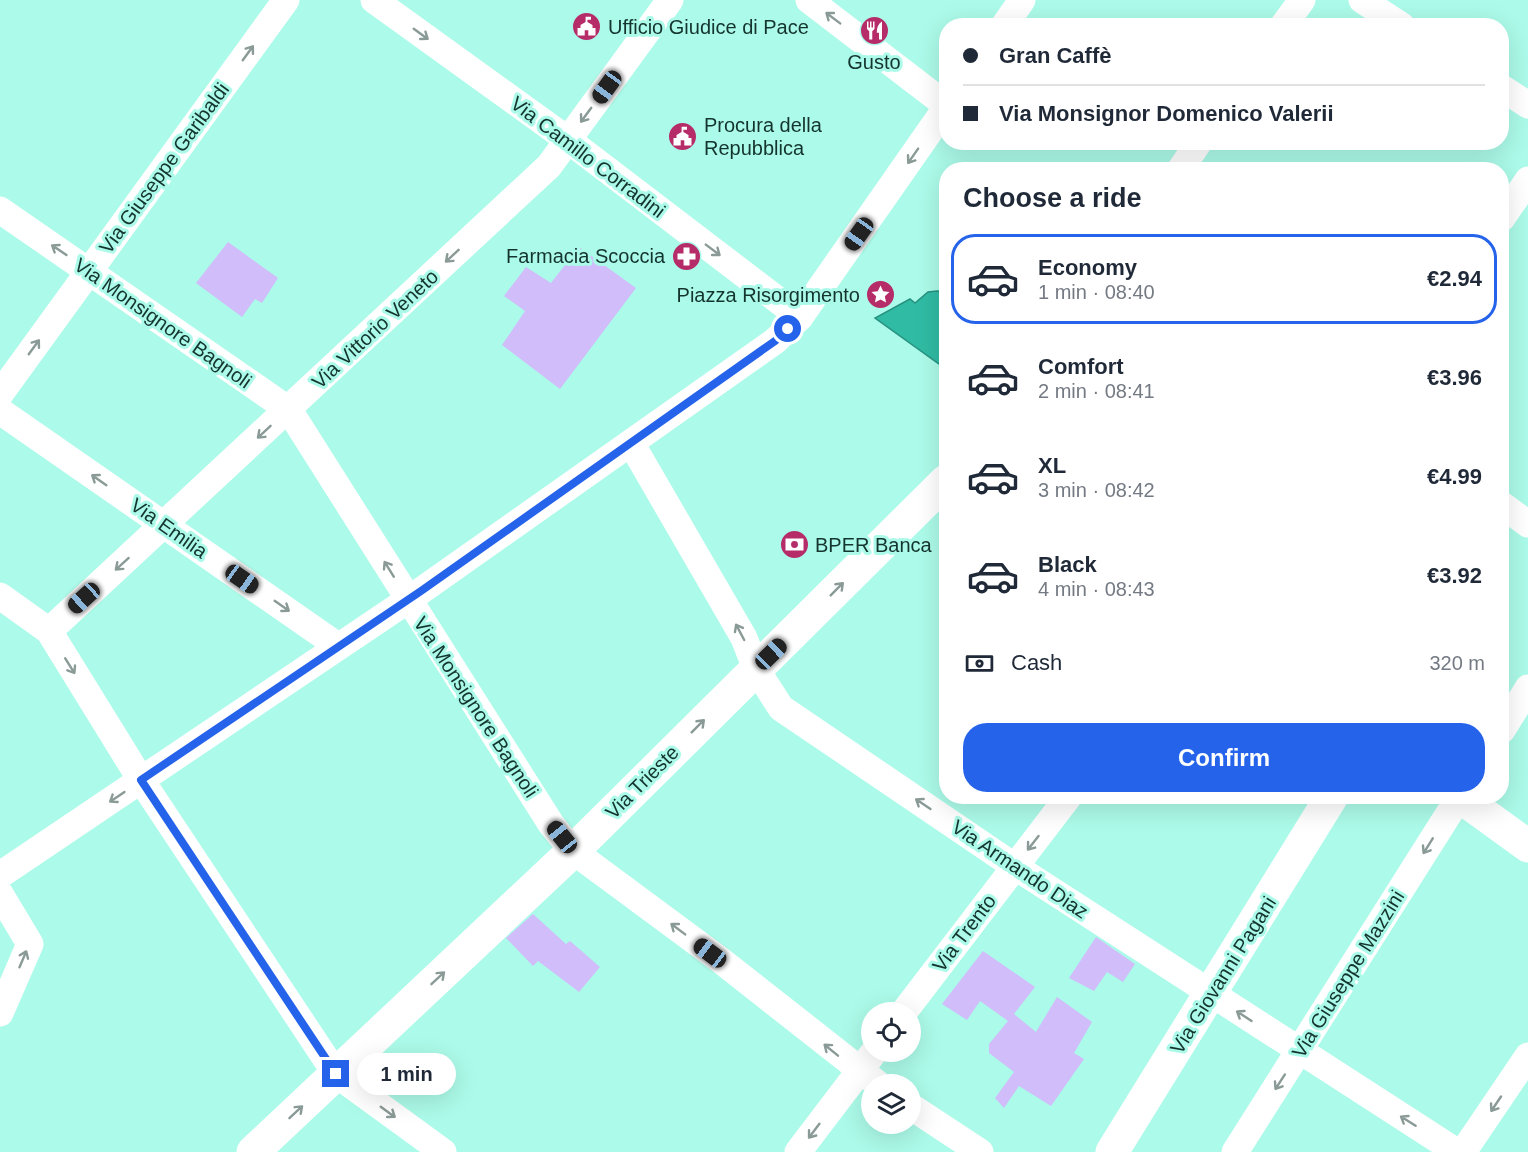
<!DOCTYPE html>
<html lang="en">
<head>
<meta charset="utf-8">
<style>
  :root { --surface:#fff; --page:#f2f2f3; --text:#1f2937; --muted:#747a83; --line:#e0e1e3; --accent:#2563eb }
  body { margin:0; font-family:Arial,sans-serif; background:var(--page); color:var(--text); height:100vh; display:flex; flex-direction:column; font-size:22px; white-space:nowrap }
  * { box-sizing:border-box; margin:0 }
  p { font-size:20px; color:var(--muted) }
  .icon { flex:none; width:33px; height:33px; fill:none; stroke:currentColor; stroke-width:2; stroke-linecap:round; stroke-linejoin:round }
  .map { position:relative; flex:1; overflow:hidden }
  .side { position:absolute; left:939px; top:162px; width:570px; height:642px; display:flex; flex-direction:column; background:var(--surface); border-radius:24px; box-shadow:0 6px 24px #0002 }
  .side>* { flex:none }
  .hud { position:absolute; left:939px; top:18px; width:570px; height:132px; border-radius:24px; box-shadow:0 6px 24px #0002; display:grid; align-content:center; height:132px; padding:0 24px; background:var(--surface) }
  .tools { position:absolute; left:861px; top:1002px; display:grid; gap:12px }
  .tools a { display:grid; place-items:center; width:60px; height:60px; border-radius:50%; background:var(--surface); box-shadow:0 6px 24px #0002; font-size:30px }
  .end { position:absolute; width:27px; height:27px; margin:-14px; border:8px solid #2563eb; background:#fff; box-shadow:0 0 0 3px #fff }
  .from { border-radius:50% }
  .bubble { position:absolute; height:42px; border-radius:21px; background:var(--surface); box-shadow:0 6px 24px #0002; font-size:20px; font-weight:600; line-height:42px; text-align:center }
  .car { position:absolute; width:18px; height:36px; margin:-18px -9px; border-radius:8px; box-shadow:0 0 4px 2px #0007; background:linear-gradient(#222 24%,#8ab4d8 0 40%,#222 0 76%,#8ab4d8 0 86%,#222 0) }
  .hud b { display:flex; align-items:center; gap:21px; height:57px; font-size:22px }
  .hud b+b { border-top:2px solid var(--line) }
  .hud i { width:15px; height:15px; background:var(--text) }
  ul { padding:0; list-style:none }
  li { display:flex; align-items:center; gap:18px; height:90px; margin:0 12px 9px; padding:0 12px; border:3px solid transparent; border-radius:24px }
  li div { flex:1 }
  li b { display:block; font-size:22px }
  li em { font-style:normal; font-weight:600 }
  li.active { border-color:var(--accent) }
  li>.icon { width:54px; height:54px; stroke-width:1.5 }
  h2 { padding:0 24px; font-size:27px; line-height:72px }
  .pay { display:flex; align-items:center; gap:15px; height:66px; padding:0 24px; font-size:22px }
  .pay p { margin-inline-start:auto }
  .primary-button { display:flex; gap:12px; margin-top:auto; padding:12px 24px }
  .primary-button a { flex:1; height:69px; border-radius:24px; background:var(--accent); color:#fff; font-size:24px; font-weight:600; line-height:69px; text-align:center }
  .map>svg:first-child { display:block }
  .green { fill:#d0bdfa }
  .water { fill:#30bba4; stroke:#289281; stroke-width:1.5 }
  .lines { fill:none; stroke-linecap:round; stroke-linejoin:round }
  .street { stroke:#fff; stroke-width:27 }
  .secondary { stroke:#fff; stroke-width:33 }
  .oneway { stroke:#8a9a96 }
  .route { stroke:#2563eb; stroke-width:8 }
  .labels { text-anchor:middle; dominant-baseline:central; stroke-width:6; stroke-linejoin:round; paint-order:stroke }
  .poi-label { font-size:20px; fill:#14342e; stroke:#acfae9; text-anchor:start }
  .street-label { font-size:20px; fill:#14342e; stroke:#acfae9 }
</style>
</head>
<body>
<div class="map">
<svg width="1528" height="1152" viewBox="0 0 1528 1152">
  <rect width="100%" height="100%" fill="#acfae9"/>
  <g class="green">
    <polygon points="228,242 278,278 262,303 255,299 242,317 196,283"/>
    <polygon points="579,247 636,288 560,389 502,345 525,311 504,296 526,267 551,283"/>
    <polygon points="533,914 566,944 570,941 600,967 579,992 538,961 533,966 506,938"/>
    <polygon points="1096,937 1135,964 1123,982 1107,972 1094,991 1069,978"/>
    <polygon points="983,951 1035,987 1014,1014 1036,1032 1057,997 1092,1022 1074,1053 1084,1059 1051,1106 1019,1086 1004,1108 995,1098 1014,1072 989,1053 989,1044 1008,1021 980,1001 967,1020 942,1004"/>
  </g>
  <polygon class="water" points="937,291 946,292 946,369 875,318 910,299 915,303 928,292"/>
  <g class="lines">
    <g class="street">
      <polyline points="374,0 568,140 800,317"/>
      <polyline points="809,0 946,105"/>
      <polyline points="1362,0 1402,26"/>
      <polyline points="1004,26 1022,0"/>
      <polyline points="1283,26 1302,0"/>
      <polyline points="1502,88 1528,105"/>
      <polyline points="1180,170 1199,142"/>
      <polyline points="0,210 289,410 551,824 573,851 719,959 878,1084"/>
      <polyline points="1502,218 1528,180"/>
      <polyline points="0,394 286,0"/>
      <polyline points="0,411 338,646"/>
      <polyline points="631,443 744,638 756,669 781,708 1014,866 1457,1152"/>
      <polyline points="1502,505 1528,524"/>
      <polyline points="0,596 49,631 141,780 336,1074 443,1152"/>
      <polyline points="49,631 549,166 670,0"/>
      <polyline points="1502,730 1528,688"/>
      <polyline points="0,875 408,600 775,341 800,317 946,108"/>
      <polyline points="0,894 30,944 0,1013"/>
      <polyline points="904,1012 1069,796"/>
      <polyline points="910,1106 980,1152"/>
      <polyline points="798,1152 874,1052"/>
      <polyline points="1235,1152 1460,796"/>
      <polyline points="1463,1152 1528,1056"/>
    </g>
    <g class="secondary">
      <polyline points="1459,796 1528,846"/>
      <polyline points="253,1152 573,851 946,481"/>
      <polyline points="1112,1152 1332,796"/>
    </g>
  </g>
  <defs><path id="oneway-shaft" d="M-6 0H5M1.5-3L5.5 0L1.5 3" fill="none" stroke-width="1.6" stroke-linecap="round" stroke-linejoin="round" transform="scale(1.5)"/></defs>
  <g class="oneway">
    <use href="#oneway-shaft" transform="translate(833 18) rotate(-143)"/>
    <use href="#oneway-shaft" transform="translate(421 34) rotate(36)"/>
    <use href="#oneway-shaft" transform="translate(248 53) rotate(-54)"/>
    <use href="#oneway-shaft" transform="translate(586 115) rotate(126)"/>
    <use href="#oneway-shaft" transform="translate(913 156) rotate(125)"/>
    <use href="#oneway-shaft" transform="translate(59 250) rotate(-146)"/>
    <use href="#oneway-shaft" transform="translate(713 250) rotate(37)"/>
    <use href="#oneway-shaft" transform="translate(452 256) rotate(137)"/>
    <use href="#oneway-shaft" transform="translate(34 347) rotate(-54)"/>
    <use href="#oneway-shaft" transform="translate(264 432) rotate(137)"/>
    <use href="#oneway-shaft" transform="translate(99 480) rotate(-145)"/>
    <use href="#oneway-shaft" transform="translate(122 564) rotate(138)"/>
    <use href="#oneway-shaft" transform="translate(389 569) rotate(-122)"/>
    <use href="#oneway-shaft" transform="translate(837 589) rotate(-45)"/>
    <use href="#oneway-shaft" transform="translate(282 606) rotate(35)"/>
    <use href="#oneway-shaft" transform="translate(740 632) rotate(-118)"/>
    <use href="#oneway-shaft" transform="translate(70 666) rotate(58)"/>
    <use href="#oneway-shaft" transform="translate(698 726) rotate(-45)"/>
    <use href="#oneway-shaft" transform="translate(117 797) rotate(146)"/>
    <use href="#oneway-shaft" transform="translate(923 804) rotate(-146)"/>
    <use href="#oneway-shaft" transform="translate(1033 843) rotate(128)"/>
    <use href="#oneway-shaft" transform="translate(1428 846) rotate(122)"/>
    <use href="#oneway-shaft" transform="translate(678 929) rotate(-143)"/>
    <use href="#oneway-shaft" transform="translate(23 959) rotate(-67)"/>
    <use href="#oneway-shaft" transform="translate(438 978) rotate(-43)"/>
    <use href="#oneway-shaft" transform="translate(1244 1016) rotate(-147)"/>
    <use href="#oneway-shaft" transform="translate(831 1050) rotate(-141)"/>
    <use href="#oneway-shaft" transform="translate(1280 1082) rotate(123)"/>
    <use href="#oneway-shaft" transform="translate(1496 1104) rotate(124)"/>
    <use href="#oneway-shaft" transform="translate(296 1112) rotate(-43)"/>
    <use href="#oneway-shaft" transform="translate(388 1112) rotate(36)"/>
    <use href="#oneway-shaft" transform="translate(1408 1121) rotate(-148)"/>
    <use href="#oneway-shaft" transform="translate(814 1131) rotate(127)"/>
  </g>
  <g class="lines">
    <polyline class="route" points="336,1074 141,780 421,591 775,341 788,329"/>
  </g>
  <defs>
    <symbol id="civic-disc" viewBox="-11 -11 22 22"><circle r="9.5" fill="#b62c68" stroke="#acfae9"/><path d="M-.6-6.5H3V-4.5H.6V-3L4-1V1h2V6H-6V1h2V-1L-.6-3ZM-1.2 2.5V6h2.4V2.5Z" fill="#fff"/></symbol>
    <symbol id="restaurant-disc" viewBox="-11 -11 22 22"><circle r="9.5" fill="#b62c68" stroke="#acfae9"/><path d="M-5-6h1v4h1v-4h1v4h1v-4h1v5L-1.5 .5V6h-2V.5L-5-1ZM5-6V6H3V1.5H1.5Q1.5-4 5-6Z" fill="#fff"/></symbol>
    <symbol id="pharmacy-disc" viewBox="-11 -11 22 22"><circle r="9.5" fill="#b62c68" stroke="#acfae9"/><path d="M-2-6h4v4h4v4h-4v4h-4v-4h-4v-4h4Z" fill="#fff"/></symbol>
    <symbol id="sight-disc" viewBox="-11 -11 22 22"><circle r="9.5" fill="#b62c68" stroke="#acfae9"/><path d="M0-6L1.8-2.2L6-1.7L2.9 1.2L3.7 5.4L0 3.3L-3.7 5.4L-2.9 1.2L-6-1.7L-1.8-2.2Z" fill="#fff"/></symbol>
    <symbol id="bank-disc" viewBox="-11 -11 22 22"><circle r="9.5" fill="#b62c68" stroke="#acfae9"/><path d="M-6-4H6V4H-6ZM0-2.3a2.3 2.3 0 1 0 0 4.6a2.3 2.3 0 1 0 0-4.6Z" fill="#fff"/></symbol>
  </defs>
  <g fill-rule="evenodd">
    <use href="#civic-disc" x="570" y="10" width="33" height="33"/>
    <use href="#restaurant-disc" x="858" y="14" width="33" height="33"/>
    <use href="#civic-disc" x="666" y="120" width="33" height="33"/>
    <use href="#pharmacy-disc" x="670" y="240" width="33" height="33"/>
    <use href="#sight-disc" x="864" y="278" width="33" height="33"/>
    <use href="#bank-disc" x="778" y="528" width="33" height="33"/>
  </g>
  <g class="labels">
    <g class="poi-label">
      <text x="608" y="27">Ufficio Giudice di Pace</text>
      <text x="874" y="62" text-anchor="middle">Gusto</text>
      <text x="704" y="125">Procura della<tspan x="704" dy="23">Repubblica</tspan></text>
      <text x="665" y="256" text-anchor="end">Farmacia Scoccia</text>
      <text x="860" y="295" text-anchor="end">Piazza Risorgimento</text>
      <text x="815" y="545">BPER Banca</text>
    </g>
    <g class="street-label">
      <text transform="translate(588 157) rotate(37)">Via Camillo Corradini</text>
      <text transform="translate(164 168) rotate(-54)">Via Giuseppe Garibaldi</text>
      <text transform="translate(163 323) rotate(35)">Via Monsignore Bagnoli</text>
      <text transform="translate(375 329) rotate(-43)">Via Vittorio Veneto</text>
      <text transform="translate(169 528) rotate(35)">Via Emilia</text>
      <text transform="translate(476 707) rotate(57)">Via Monsignore Bagnoli</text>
      <text transform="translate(642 782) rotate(-45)">Via Trieste</text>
      <text transform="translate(1020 869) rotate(34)">Via Armando Diaz</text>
      <text transform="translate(964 933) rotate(-53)">Via Trento</text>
      <text transform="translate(1348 974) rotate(-58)">Via Giuseppe Mazzini</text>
      <text transform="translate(1223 975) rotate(-58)">Via Giovanni Pagani</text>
    </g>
  </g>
</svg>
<div class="tools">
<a><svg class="icon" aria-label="locate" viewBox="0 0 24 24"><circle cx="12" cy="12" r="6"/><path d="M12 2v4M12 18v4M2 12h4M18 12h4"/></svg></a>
<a><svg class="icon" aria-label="layers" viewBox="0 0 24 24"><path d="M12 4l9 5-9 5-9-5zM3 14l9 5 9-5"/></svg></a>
</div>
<i class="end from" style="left:788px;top:329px"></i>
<i class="end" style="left:336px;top:1074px"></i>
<div class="bubble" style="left:357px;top:1053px;width:99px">1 min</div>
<i class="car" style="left:607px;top:87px;rotate:216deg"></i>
<i class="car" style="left:859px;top:234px;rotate:215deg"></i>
<i class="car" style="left:242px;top:579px;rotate:125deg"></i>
<i class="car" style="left:84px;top:598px;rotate:228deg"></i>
<i class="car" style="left:771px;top:654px;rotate:46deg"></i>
<i class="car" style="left:562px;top:837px;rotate:321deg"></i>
<i class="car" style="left:710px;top:953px;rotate:307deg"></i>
<div class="hud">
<b><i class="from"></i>Gran Caffè</b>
<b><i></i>Via Monsignor Domenico Valerii</b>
</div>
<section class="side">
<h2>Choose a ride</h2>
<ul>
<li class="active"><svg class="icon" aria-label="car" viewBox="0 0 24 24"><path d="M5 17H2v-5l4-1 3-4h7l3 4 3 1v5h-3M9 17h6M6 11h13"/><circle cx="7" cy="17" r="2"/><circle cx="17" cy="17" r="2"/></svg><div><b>Economy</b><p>1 min · 08:40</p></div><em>€2.94</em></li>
<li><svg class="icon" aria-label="car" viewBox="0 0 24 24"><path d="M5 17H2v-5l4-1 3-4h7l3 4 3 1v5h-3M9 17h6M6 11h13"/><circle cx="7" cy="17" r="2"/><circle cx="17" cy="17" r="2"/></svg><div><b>Comfort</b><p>2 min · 08:41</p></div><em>€3.96</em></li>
<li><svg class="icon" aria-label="car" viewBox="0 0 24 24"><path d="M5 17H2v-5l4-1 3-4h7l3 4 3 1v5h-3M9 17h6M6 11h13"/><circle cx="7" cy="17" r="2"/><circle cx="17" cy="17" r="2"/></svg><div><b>XL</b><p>3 min · 08:42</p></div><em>€4.99</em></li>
<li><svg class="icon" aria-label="car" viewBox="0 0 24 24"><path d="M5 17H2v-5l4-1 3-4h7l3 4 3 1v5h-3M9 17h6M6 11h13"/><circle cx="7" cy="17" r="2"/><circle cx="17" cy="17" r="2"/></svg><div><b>Black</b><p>4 min · 08:43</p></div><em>€3.92</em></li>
</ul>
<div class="pay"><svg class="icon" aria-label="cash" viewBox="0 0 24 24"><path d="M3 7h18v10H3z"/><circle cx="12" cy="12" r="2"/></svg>Cash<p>320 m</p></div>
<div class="primary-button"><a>Confirm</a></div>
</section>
</div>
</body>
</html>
